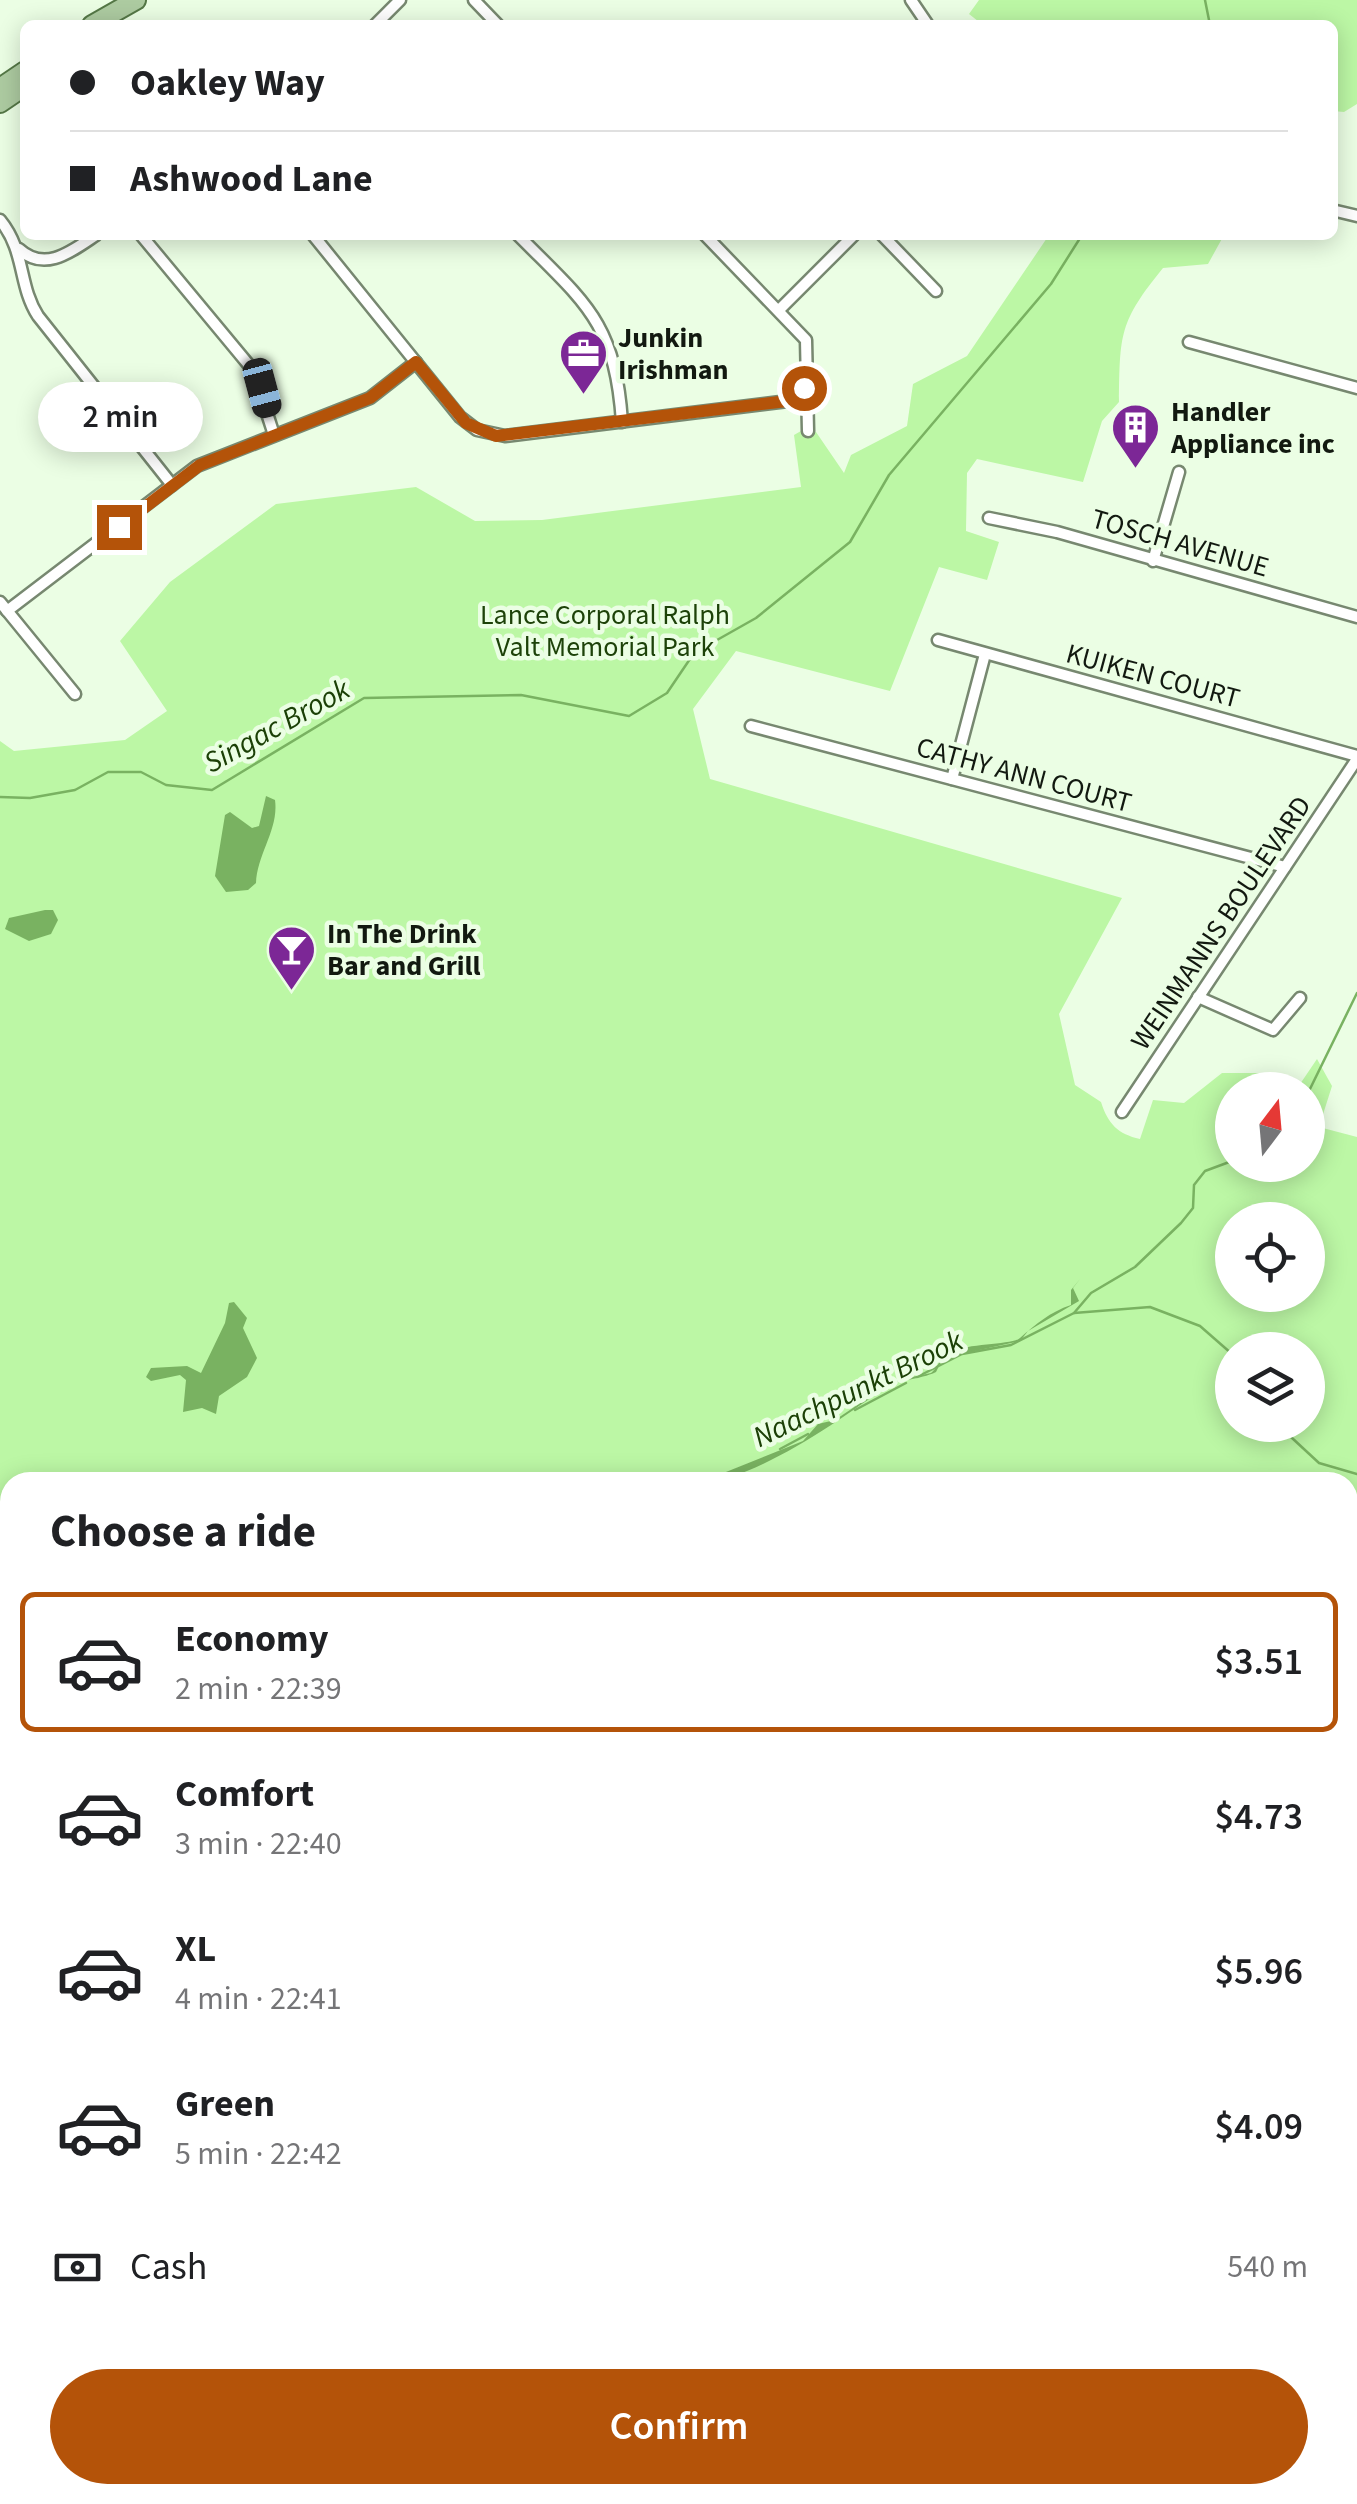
<!DOCTYPE html>
<html lang="en">
<head>
<meta charset="utf-8">
<style>
  :root { --surface:#fff; --page:#f6f6f6; --text:#202124; --muted:#757577; --line:#e0e0e0; --accent:#b45309 }
  body { margin:0; font-family:"Source Sans 3",sans-serif; background:var(--page); color:var(--text); height:100vh; display:flex; flex-direction:column; font-size:38px; white-space:nowrap }
  * { box-sizing:border-box; margin:0 }
  p { font-size:32px; color:var(--muted) }
  .icon { flex:none; width:55px; height:55px; fill:none; stroke:currentColor; stroke-width:2; stroke-linecap:round; stroke-linejoin:round }
  .map { position:relative; flex:1; overflow:hidden }
  .sheet { position:absolute; left:0px; top:1472px; width:1358px; height:1032px; display:flex; flex-direction:column; background:var(--surface); border-radius:30px 30px 0 0; box-shadow:0 5px 25px #0003 }
  .sheet>* { flex:none }
  .hud { position:absolute; left:20px; top:20px; width:1318px; height:220px; border-radius:15px; box-shadow:0 5px 25px #0003; display:grid; align-content:center; height:220px; padding:0 50px; background:var(--surface) }
  .needle { width:65px; rotate:16deg }
  .buttons { position:absolute; left:1215px; top:1072px; display:grid; gap:20px }
  .buttons a { display:grid; place-items:center; width:110px; height:110px; border-radius:50%; background:var(--surface); box-shadow:0 5px 25px #0003; font-size:50px }
  .end { position:absolute; width:45px; height:45px; margin:-22px; border:12px solid #b45309; background:#fff; box-shadow:0 0 0 5px #fff }
  .from { border-radius:50% }
  .bubble { position:absolute; height:70px; border-radius:35px; background:var(--surface); box-shadow:0 5px 25px #0003; font-size:32px; font-weight:600; line-height:70px; text-align:center }
  .car { position:absolute; width:30px; height:60px; margin:-30px -15px; border-radius:12px; box-shadow:0 0 8px 2px #0007; background:linear-gradient(#222 24%,#8ab4d8 0 40%,#222 0 76%,#8ab4d8 0 86%,#222 0) }
  .hud b { display:flex; align-items:center; gap:35px; height:95px; font-size:38px }
  .hud b+b { border-top:2px solid var(--line) }
  .hud i { width:25px; height:25px; background:var(--text) }
  ul { padding:0; list-style:none }
  li { display:flex; align-items:center; gap:30px; height:140px; margin:0 20px 15px; padding:0 30px; border:5px solid transparent; border-radius:15px }
  li div { flex:1 }
  li b { display:block; font-size:38px }
  li em { font-style:normal; font-weight:600 }
  li.current { border-color:var(--accent) }
  li>.icon { width:90px; height:90px; stroke-width:1.5 }
  h2 { padding:0 50px; font-size:45px; line-height:120px }
  .pay { display:flex; align-items:center; gap:25px; height:110px; padding:0 50px; font-size:38px }
  .pay p { margin-inline-start:auto }
  .action { display:flex; gap:20px; margin-top:auto; padding:20px 50px }
  .action a { flex:1; height:115px; border-radius:60px; background:var(--accent); color:#fff; font-size:40px; font-weight:600; line-height:115px; text-align:center }
  .map>svg:first-child { display:block }
  .green { fill:#bcf7a5; fill-rule:evenodd }
  .water { fill:#79b261 }
  .lines { fill:none; stroke-linecap:round; stroke-linejoin:round }
  .stream { stroke:#79b261; stroke-width:2.5 }
  .minor-casing { stroke:#778870; stroke-width:15 }
  .secondary-casing { stroke:#778870; stroke-width:20 }
  .primary-casing { stroke:#547746; stroke-width:22 }
  .minor { stroke:#fff; stroke-width:10 }
  .secondary { stroke:#d6e5d0; stroke-width:15 }
  .primary { stroke:#adcba1; stroke-width:18 }
  .route { stroke:#b45309; stroke-width:12 }
  .labels { text-anchor:middle; dominant-baseline:central; stroke-width:9; stroke-linejoin:round; paint-order:stroke }
  .poi-label { font-size:28px; font-weight:bold; fill:#121910; stroke:#ebfee4; text-anchor:start }
  .street-label { font-size:28px; fill:#121910; stroke:#ebfee4 }
  .park-label { font-size:28px; fill:#1d4209; stroke:#ebfee4 }
  .water-label { font-size:30px; font-style:italic; fill:#1b4006; stroke:#ebfee4 }
</style>
</head>
<body>
<div class="map">
<svg width="1357" height="2504" viewBox="0 0 1357 2504">
  <rect width="100%" height="100%" fill="#ebfee4"/>
  <g class="green">
    <polygon points="979,0 1357,0 1357,104 1344,112 1333,111 1332,25 983,25 969,14"/>
    <path d="M1049,235H1224L1208,264L1163,268C1119,322 1120,334 1119,402L1102,421L1083,482L977,459L967,473L966,531L999,542L987,580L939,567L890,691L736,651L693,709L710,779L1122,898L1059,1014L1075,1085L1101,1102C1108,1124 1118,1134 1140,1139L1153,1100L1184,1103L1222,1073H1272L1287,1090H1232V1165H1308V1090H1296L1317,1059L1332,1086L1319,1127L1357,1137V1869L1348,1860V1482H10V1817L0,1800V741L14,751L125,740L167,711L120,641L170,582L276,504L416,487L475,521L542,520L801,487L794,435L808,427L816,432L844,473L851,455L907,426L913,384L967,356ZM1232,1220H1308V1295H1232ZM1232,1350H1308V1425H1232Z"/>
    <polygon points="0,1850 10,1866 10,1893 0,1902"/>
    <polygon points="10,2263 10,2333 0,2345 0,2276"/>
    <polygon points="287,2495 381,2495 388,2504 292,2504"/>
    <polygon points="430,2495 549,2495 560,2504 395,2504"/>
    <polygon points="1017,2495 1017,2504 974,2504 937,2496"/>
    <polygon points="1245,2495 1329,2495 1322,2504 1240,2504"/>
  </g>
  <g class="water">
    <path d="M266,796L275,800C279,829 257,854 256,883L248,890L226,892L215,876L225,815L230,812L252,828L259,826Z"/>
    <polygon points="45,910 53,910 58,920 51,934 29,941 5,929 9,918"/>
    <path d="M1080,1279L1073,1288L1079,1301L1028,1331L1020,1341L943,1358L936,1372C920,1380 897,1379 884,1388C845,1417 751,1483 701,1482L803,1441L818,1424L835,1420L893,1381L931,1373C940,1366 938,1358 951,1352C969,1343 1013,1345 1020,1338C1036,1324 1050,1312 1071,1305V1290Z"/>
    <polygon points="234,1302 247,1318 243,1328 257,1358 247,1377 219,1396 216,1414 202,1408 183,1412 186,1380 180,1375 151,1381 146,1377 151,1368 187,1366 201,1373 225,1323 229,1303"/>
  </g>
  <g class="lines">
    <g class="stream">
      <polyline points="1205,0 1210,25"/>
      <polyline points="0,797 30,798 75,790 108,772 141,772 166,785 212,790 364,698 521,695 629,716 667,693 694,653 756,618 850,542 889,475 1051,284 1082,235"/>
      <polyline points="1308,1093 1357,993"/>
      <polyline points="1074,1313 1091,1293 1135,1267 1181,1223 1193,1208 1194,1185 1205,1171 1232,1161"/>
      <polyline points="917,1377 962,1354 1011,1345 1074,1313 1150,1307 1200,1326 1232,1354"/>
      <polyline points="855,1410 906,1383"/>
      <polyline points="1278,1425 1319,1463 1357,1474"/>
      <polyline points="780,1449 808,1434"/>
      <polyline points="716,1482 729,1476"/>
      <polyline points="0,1878 10,1874"/>
    </g>
    <defs>
      <g id="minor">
        <polyline points="474,0 498,25"/>
        <polyline points="911,0 928,25"/>
        <polyline points="375,25 400,0"/>
        <polyline points="1332,210 1357,216"/>
        <path d="M0,220C26,252 18,285 38,316L172,485"/>
        <polyline points="141,235 253,370 274,435"/>
        <polyline points="313,235 460,417 477,430 505,436 804,399"/>
        <path d="M518,235C585,303 615,321 622,422"/>
        <polyline points="705,235 806,340 808,431"/>
        <polyline points="882,235 936,291"/>
        <path d="M19,249C45,273 72,251 96,235"/>
        <polyline points="779,310 854,235"/>
        <polyline points="1189,342 1357,388"/>
        <polyline points="989,518 1057,532 1357,617"/>
        <polyline points="1153,561 1179,472"/>
        <polyline points="0,602 75,694"/>
        <polyline points="7,611 197,466 370,398 416,362"/>
        <polyline points="938,640 1357,756"/>
        <polyline points="751,726 1285,867"/>
        <polyline points="952,779 985,654"/>
        <polyline points="1198,997 1273,1030 1300,998"/>
        <polyline points="1122,1112 1357,759"/>
        <polyline points="1348,1946 1357,1951"/>
        <polyline points="1348,2057 1357,2040"/>
        <polyline points="0,2098 10,2087"/>
        <polyline points="1348,2120 1357,2130"/>
        <polyline points="1348,2283 1357,2293"/>
        <polyline points="1348,2361 1357,2355"/>
        <polyline points="0,2504 10,2486"/>
        <polyline points="902,2504 912,2495"/>
      </g>
      <g id="secondary">
        <polyline points="0,1816 10,1832"/>
        <polyline points="683,2495 694,2504"/>
      </g>
      <g id="primary">
        <polyline points="92,25 136,0"/>
        <polyline points="0,88 25,71"/>
        <polyline points="0,103 25,86"/>
      </g>
    </defs>
    <use href="#minor" class="minor-casing"/>
    <use href="#secondary" class="secondary-casing"/>
    <use href="#primary" class="primary-casing"/>
    <use href="#minor" class="minor"/>
    <use href="#secondary" class="secondary"/>
    <use href="#primary" class="primary"/>
  </g>
  <g class="lines">
    <polyline class="route" points="119,527 200,465 370,398 416,362 466,423 496,436 804,399 804,388"/>
  </g>
  <defs>
    <symbol id="office-pin" viewBox="-11 -11 22 30"><path d="M0 17L-7.5 6A9.5 9.5 0 1 1 7.5 6Z" fill="#7c2796" stroke="#ebfee4"/><path d="M-6-3h4V-5.5h4V-3h4V5H-6ZM-1-4.5V-3h2v-1.5ZM-6 0V1H6V0Z" fill="#fff"/></symbol>
    <symbol id="building-pin" viewBox="-11 -11 22 30"><path d="M0 17L-7.5 6A9.5 9.5 0 1 1 7.5 6Z" fill="#7c2796" stroke="#ebfee4"/><path d="M-4-6H4V6H1V3H-1V6H-4ZM-2.5-4.3h1.7v1.8h-1.7ZM.8-4.3h1.7v1.8H.8ZM-2.5-1h1.7V.8h-1.7ZM.8-1h1.7V.8H.8Z" fill="#fff"/></symbol>
    <symbol id="bar-pin" viewBox="-11 -11 22 30"><path d="M0 17L-7.5 6A9.5 9.5 0 1 1 7.5 6Z" fill="#7c2796" stroke="#ebfee4"/><path d="M-6-5H6L.8 .8V4.5H3.5V6h-7V4.5H-.8V.8Z" fill="#fff"/></symbol>
  </defs>
  <g fill-rule="evenodd">
    <use href="#office-pin" x="556" y="326" width="55" height="75"/>
    <use href="#building-pin" x="1108" y="400" width="55" height="75"/>
    <use href="#bar-pin" x="264" y="922" width="55" height="75"/>
  </g>
  <g class="labels">
    <g class="poi-label">
      <text x="618" y="338">Junkin<tspan x="618" dy="32">Irishman</tspan></text>
      <text x="1171" y="412">Handler<tspan x="1171" dy="32">Appliance inc</tspan></text>
      <text x="327" y="934">In The Drink<tspan x="327" dy="32">Bar and Grill</tspan></text>
    </g>
    <g class="street-label">
      <text transform="translate(1180 543) rotate(16)">TOSCH AVENUE</text>
      <text transform="translate(1153 676) rotate(15)">KUIKEN COURT</text>
      <text transform="translate(1024 775) rotate(15)">CATHY ANN COURT</text>
      <text transform="translate(1221 923) rotate(-56)">WEINMANNS BOULEVARD</text>
    </g>
    <g class="park-label">
      <text x="605" y="615">Lance Corporal Ralph<tspan x="605" dy="32">Valt Memorial Park</tspan></text>
    </g>
    <g class="water-label">
      <text transform="translate(277 726) rotate(-29)">Singac Brook</text>
      <text transform="translate(858 1389) rotate(-26)">Naachpunkt Brook</text>
    </g>
  </g>
</svg>
<div class="buttons">
<a><svg class="needle" viewBox="-14 -14 28 28"><path d="M0-13l5 13h-10z" fill="#e53935"/><path d="M0 13l5-13h-10z" fill="#757577"/></svg></a>
<a><svg class="icon" aria-label="locate" viewBox="0 0 24 24"><circle cx="12" cy="12" r="6"/><path d="M12 2v4M12 18v4M2 12h4M18 12h4"/></svg></a>
<a><svg class="icon" aria-label="layers" viewBox="0 0 24 24"><path d="M12 4l9 5-9 5-9-5zM3 14l9 5 9-5"/></svg></a>
</div>
<i class="end from" style="left:804px;top:388px"></i>
<i class="end" style="left:119px;top:527px"></i>
<div class="bubble" style="left:38px;top:382px;width:165px">2 min</div>
<i class="car" style="left:262px;top:388px;rotate:165deg"></i>
<div class="hud">
<b><i class="from"></i>Oakley Way</b>
<b><i></i>Ashwood Lane</b>
</div>
<section class="sheet">
<h2>Choose a ride</h2>
<ul>
<li class="current"><svg class="icon" aria-label="car" viewBox="0 0 24 24"><path d="M5 17H2v-5l4-1 3-4h7l3 4 3 1v5h-3M9 17h6M6 11h13"/><circle cx="7" cy="17" r="2"/><circle cx="17" cy="17" r="2"/></svg><div><b>Economy</b><p>2 min · 22:39</p></div><em>$3.51</em></li>
<li><svg class="icon" aria-label="car" viewBox="0 0 24 24"><path d="M5 17H2v-5l4-1 3-4h7l3 4 3 1v5h-3M9 17h6M6 11h13"/><circle cx="7" cy="17" r="2"/><circle cx="17" cy="17" r="2"/></svg><div><b>Comfort</b><p>3 min · 22:40</p></div><em>$4.73</em></li>
<li><svg class="icon" aria-label="car" viewBox="0 0 24 24"><path d="M5 17H2v-5l4-1 3-4h7l3 4 3 1v5h-3M9 17h6M6 11h13"/><circle cx="7" cy="17" r="2"/><circle cx="17" cy="17" r="2"/></svg><div><b>XL</b><p>4 min · 22:41</p></div><em>$5.96</em></li>
<li><svg class="icon" aria-label="car" viewBox="0 0 24 24"><path d="M5 17H2v-5l4-1 3-4h7l3 4 3 1v5h-3M9 17h6M6 11h13"/><circle cx="7" cy="17" r="2"/><circle cx="17" cy="17" r="2"/></svg><div><b>Green</b><p>5 min · 22:42</p></div><em>$4.09</em></li>
</ul>
<div class="pay"><svg class="icon" aria-label="cash" viewBox="0 0 24 24"><path d="M3 7h18v10H3z"/><circle cx="12" cy="12" r="2"/></svg>Cash<p>540 m</p></div>
<div class="action"><a>Confirm</a></div>
</section>
</div>
</body>
</html>
